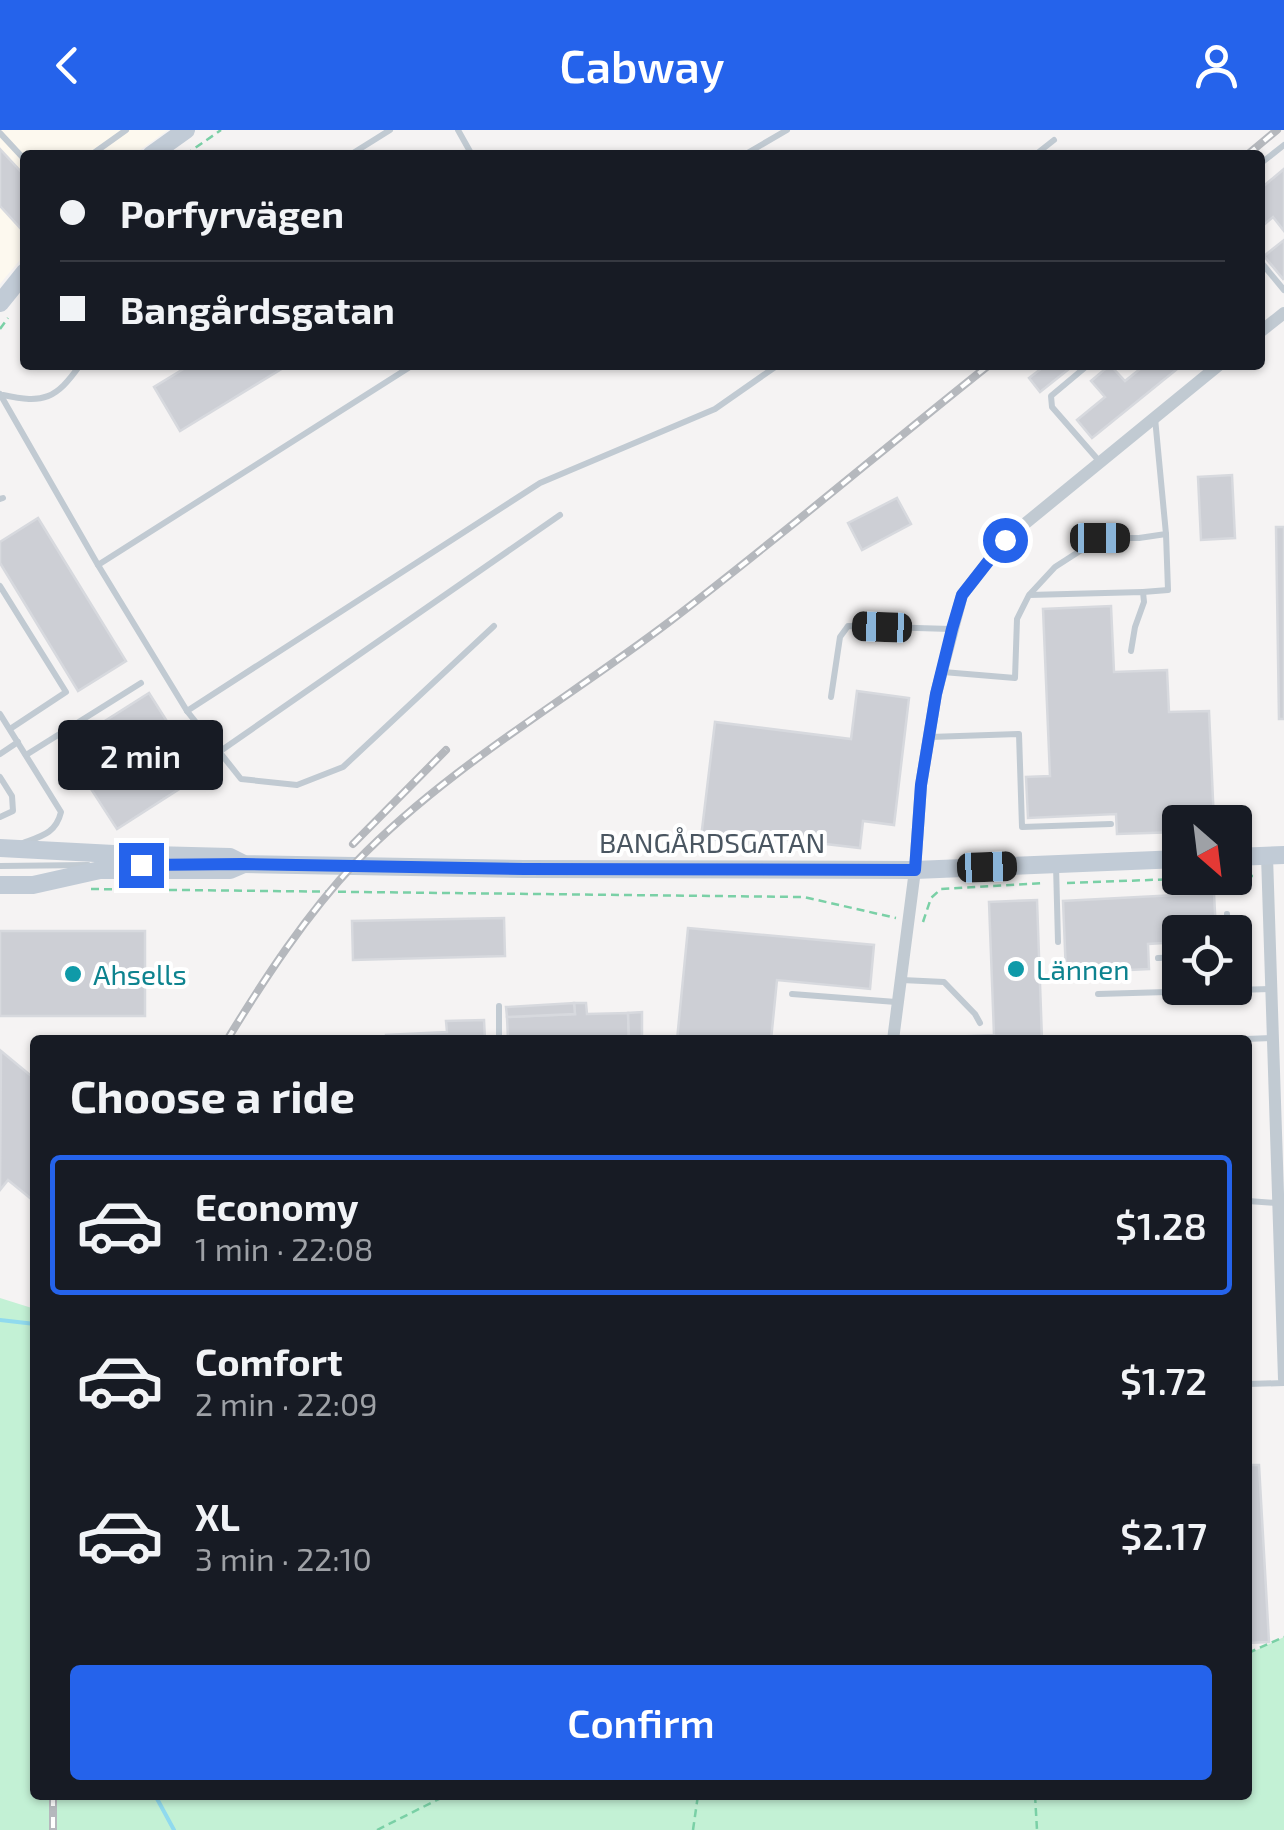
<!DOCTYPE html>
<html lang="en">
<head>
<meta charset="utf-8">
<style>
  :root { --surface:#171b24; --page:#20242c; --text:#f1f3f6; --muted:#9ea1a6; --line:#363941; --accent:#2563eb }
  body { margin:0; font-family:"Exo 2",sans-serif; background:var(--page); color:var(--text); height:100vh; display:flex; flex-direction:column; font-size:38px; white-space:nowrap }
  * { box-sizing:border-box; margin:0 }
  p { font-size:32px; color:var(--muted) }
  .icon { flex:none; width:55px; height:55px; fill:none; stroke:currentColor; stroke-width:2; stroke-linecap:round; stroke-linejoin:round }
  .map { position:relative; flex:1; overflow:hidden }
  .details { position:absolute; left:30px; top:905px; width:1222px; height:765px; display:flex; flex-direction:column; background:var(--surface); border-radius:10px; box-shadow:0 2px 8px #0004 }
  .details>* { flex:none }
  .top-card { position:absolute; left:20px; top:20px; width:1245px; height:220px; border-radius:10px; box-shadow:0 2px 8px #0004; display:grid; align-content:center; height:220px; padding:0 40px; background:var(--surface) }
  .needle { width:65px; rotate:152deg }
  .controls { position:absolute; left:1162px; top:675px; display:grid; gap:20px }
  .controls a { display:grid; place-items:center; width:90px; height:90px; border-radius:10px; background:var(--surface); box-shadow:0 2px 8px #0004; font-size:50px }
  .end { position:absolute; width:45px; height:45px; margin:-22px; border:12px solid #2563eb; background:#fff; box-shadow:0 0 0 5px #fff }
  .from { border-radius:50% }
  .bubble { position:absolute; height:70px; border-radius:10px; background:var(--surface); box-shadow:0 2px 8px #0004; font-size:32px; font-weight:600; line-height:70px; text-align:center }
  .car { position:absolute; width:30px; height:60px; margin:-30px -15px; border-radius:12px; box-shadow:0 0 8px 2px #0007; background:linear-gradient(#222 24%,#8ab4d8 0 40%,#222 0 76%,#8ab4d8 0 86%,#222 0) }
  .top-card b { display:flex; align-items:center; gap:35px; height:95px; font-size:38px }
  .top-card b+b { border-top:2px solid var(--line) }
  .top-card i { width:25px; height:25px; background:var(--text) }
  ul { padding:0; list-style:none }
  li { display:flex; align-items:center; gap:30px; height:140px; margin:0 20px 15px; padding:0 20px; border:5px solid transparent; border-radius:10px }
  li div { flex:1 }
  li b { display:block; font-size:38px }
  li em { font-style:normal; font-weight:600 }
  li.active { border-color:var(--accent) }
  li>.icon { width:90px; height:90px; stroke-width:1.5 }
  h2 { padding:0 40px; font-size:45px; line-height:120px }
  .cta { display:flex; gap:20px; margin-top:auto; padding:20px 40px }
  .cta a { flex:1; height:115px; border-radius:10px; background:var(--accent); color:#fff; font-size:40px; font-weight:600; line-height:115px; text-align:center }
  header { display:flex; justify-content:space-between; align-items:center; height:130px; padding:0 40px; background:var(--accent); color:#fff; font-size:45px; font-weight:600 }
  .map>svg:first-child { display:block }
  .commercial { fill:#fdf9ef }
  .green { fill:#c3f1d5 }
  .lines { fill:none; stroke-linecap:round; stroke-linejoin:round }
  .stream { stroke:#90daee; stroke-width:4 }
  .building { fill:#cdcfd5; stroke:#d7d9de; stroke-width:2.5 }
  .path { stroke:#7ad0a6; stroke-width:2.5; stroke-dasharray:8 5; stroke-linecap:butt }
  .lane { stroke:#c1cad2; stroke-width:6 }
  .street { stroke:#c1cad2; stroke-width:12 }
  .secondary { stroke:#c1cbd6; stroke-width:18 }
  .rail-casing { stroke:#b5b8bd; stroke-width:8 }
  .rail { stroke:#fff; stroke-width:4; stroke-dasharray:11; stroke-linecap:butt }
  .route { stroke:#2563eb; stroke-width:12 }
  .culture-dot { fill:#0f9aa8; stroke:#fff; stroke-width:4 }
  .labels { text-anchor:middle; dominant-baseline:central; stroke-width:8; stroke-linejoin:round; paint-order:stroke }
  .street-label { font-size:28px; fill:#4a5661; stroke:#fff }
  .culture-label { font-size:28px; fill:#0d838f; stroke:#fff; text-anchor:start }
</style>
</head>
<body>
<header><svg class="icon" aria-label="back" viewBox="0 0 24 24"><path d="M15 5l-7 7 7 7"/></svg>Cabway<svg class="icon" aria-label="person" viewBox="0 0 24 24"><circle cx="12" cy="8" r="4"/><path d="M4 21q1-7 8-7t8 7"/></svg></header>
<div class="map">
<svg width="1284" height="1700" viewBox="0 0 1284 1700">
  <rect width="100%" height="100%" fill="#f5f3f3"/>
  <polygon class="commercial" points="0,0 168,0 133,25 25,25 25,124 0,154"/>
  <polygon class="green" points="0,1168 35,1179 35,1665 1248,1665 1248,1524 1284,1507 1284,1700 0,1700"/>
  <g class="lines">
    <g class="stream">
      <polyline points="0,1190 35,1194"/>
      <polyline points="155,1665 174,1700"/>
    </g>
  </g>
  <g class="building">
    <polygon points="0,19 25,46 25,95 21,99 0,76"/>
    <polygon points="1284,39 1284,101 1273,87 1260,98 1260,59"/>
    <polygon points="1284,110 1284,148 1283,149 1264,126"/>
    <polygon points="190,235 288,235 180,301 154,257"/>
    <polygon points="1046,235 1074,235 1040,262 1029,248"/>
    <polygon points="1110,235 1125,251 1145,235 1171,235 1176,240 1092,308 1077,290 1105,267 1091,251"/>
    <polygon points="1232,345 1235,408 1201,410 1198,347"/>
    <polygon points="897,368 911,394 862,420 848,393"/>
    <polygon points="38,388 126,531 78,561 0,433 0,412"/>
    <polygon points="1276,397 1284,397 1284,589 1279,589"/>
    <polygon points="1111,476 1114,542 1167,540 1169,582 1209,581 1214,692 1180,692 1180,702 1117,704 1116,684 1028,688 1026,647 1050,646 1043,479"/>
    <polygon points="857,561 909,568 894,695 863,691 860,718 757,706 756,715 701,708 715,592 851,609"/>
    <polygon points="149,563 201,645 117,699 91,659 132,633 105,591"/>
    <polygon points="1214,763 1216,802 1180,802 1180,812 1148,814 1149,839 1066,843 1063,771"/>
    <polygon points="1037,770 1042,910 926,910 926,908 994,905 989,772"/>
    <polygon points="504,788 505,826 353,830 352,791"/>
    <polygon points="688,798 874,815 870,859 777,850 771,910 677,910"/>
    <rect x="0" y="801" width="145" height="85"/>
    <polygon points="574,873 586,873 587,884 628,883 629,910 508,910 507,887 575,884"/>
    <polygon points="574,873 575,884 507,887 506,877"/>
    <polygon points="642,882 642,910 629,910 628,883"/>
    <polygon points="484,890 485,910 386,910 386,905 447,902 446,891"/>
    <polygon points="1,921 35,949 35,1072 8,1050 0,1060"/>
    <polygon points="1248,1335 1259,1335 1269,1512 1248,1513"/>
  </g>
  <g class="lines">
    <g class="path">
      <polyline points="185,25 221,0"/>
      <polyline points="0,199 8,188"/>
      <polyline points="1235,746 1253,746"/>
      <polyline points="1067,753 1204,748"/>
      <polyline points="91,759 804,767 896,788"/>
      <polyline points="923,792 931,768 941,759 1044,753"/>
      <polyline points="1248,1523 1284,1507"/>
      <polyline points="1035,1665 1037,1700"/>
      <polyline points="377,1700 447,1665"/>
      <polyline points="693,1700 698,1665"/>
    </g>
    <g class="lane">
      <polyline points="458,0 472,25"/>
      <polyline points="0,3 25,30"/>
      <polyline points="91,25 126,0"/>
      <polyline points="350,25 390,0"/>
      <polyline points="744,25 787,0"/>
      <polyline points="1035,25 1054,10"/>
      <polyline points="1260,34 1284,15"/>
      <polyline points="1260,131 1284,160"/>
      <polyline points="1088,235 1051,266 1052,277 1100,332"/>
      <polyline points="0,264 98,435 187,581 241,649 297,655 343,637 494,496"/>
      <path d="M3,265C44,274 56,269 80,235"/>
      <polyline points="0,369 3,368"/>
      <polyline points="98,435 413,235"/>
      <polyline points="0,456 66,562 10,599"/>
      <polyline points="1143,462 1168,460 1166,404"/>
      <polyline points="1030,464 1055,437 1100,408 1139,408 1166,404 1155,288"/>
      <polyline points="943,542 1015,548 1017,489 1029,465 1143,462 1144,472 1135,497 1131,521"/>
      <polyline points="831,567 840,507 848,496 951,499"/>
      <polyline points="187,581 540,353 715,279 778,235"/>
      <path d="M0,584L61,682C56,703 42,706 23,713"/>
      <polyline points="930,607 1019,604 1022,697 1111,694"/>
      <polyline points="219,622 560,385"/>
      <polyline points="0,624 18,612"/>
      <polyline points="26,625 141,553"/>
      <polyline points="0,647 12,666 13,681 0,687"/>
      <polyline points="1056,735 1058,812"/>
      <polyline points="0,736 88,735"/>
      <polyline points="1227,784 1228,802"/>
      <polyline points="1158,828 1180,827"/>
      <polyline points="902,850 944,852 975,884 980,893"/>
      <polyline points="792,864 896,872"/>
      <polyline points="1098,864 1270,859"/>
      <polyline points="499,876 499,910"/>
      <polyline points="1218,910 1272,908"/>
      <polyline points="1248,1071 1276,1073"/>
      <polyline points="1248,1254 1284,1253"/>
    </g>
    <g class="street">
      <polyline points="1260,202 1284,183"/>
      <polyline points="1267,726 1284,1249"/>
      <polyline points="893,910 915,740 921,655 936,564 962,465 1005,410 1219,235"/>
    </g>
    <g class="secondary">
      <polyline points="151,25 186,0"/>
      <polyline points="0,173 25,142"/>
      <polyline points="0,718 114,724 230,727 244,734 524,739 915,740 1180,729"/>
      <polyline points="1235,727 1284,725"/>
      <polyline points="0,755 33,755 100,740 230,740 244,734"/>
    </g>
    <defs>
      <g id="rail">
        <polyline points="1247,25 1277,0"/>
        <polyline points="353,714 446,620"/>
        <path d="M227,910C265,848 306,785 356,732C448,637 565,571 669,492C778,409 882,320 989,235"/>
        <polyline points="53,1665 53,1700"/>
      </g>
    </defs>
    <use href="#rail" class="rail-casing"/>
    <use href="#rail" class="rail"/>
  </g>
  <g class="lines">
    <polyline class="route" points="141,735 244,734 524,739 915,740 921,655 936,564 952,499 962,465 1005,410"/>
  </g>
  <g class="culture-dot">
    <circle cx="1016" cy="839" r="10"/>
    <circle cx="73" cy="844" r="10"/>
  </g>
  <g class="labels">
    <g class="street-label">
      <text x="712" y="712">BANGÅRDSGATAN</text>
    </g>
    <g class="culture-label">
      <text x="1036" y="839">Lännen</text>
      <text x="93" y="844">Ahsells</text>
    </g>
  </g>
</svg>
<div class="controls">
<a><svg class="needle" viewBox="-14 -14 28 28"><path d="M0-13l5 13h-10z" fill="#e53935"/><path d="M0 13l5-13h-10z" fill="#9ea1a6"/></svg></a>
<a><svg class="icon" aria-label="locate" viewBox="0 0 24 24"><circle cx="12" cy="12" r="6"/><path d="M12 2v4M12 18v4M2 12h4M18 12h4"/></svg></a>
</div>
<i class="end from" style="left:1005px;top:410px"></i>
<i class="end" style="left:141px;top:735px"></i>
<div class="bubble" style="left:58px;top:590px;width:165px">2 min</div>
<i class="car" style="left:1100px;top:408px;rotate:90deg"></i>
<i class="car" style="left:882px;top:497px;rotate:272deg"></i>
<i class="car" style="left:987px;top:737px;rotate:88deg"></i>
<div class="top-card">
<b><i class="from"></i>Porfyrvägen</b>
<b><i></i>Bangårdsgatan</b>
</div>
<section class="details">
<h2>Choose a ride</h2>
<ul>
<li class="active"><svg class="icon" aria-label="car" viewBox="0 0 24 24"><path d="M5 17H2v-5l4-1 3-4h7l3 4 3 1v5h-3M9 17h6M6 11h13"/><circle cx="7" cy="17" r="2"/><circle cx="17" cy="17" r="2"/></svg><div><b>Economy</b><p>1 min · 22:08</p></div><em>$1.28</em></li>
<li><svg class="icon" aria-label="car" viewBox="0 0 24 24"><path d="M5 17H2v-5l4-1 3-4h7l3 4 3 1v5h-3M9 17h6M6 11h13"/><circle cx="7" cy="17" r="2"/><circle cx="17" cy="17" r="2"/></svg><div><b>Comfort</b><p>2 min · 22:09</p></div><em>$1.72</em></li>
<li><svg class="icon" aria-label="car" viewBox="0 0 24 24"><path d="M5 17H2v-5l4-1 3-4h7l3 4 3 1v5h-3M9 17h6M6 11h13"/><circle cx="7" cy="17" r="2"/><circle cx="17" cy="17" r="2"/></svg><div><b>XL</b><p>3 min · 22:10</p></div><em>$2.17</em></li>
</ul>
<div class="cta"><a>Confirm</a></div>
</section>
</div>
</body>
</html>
